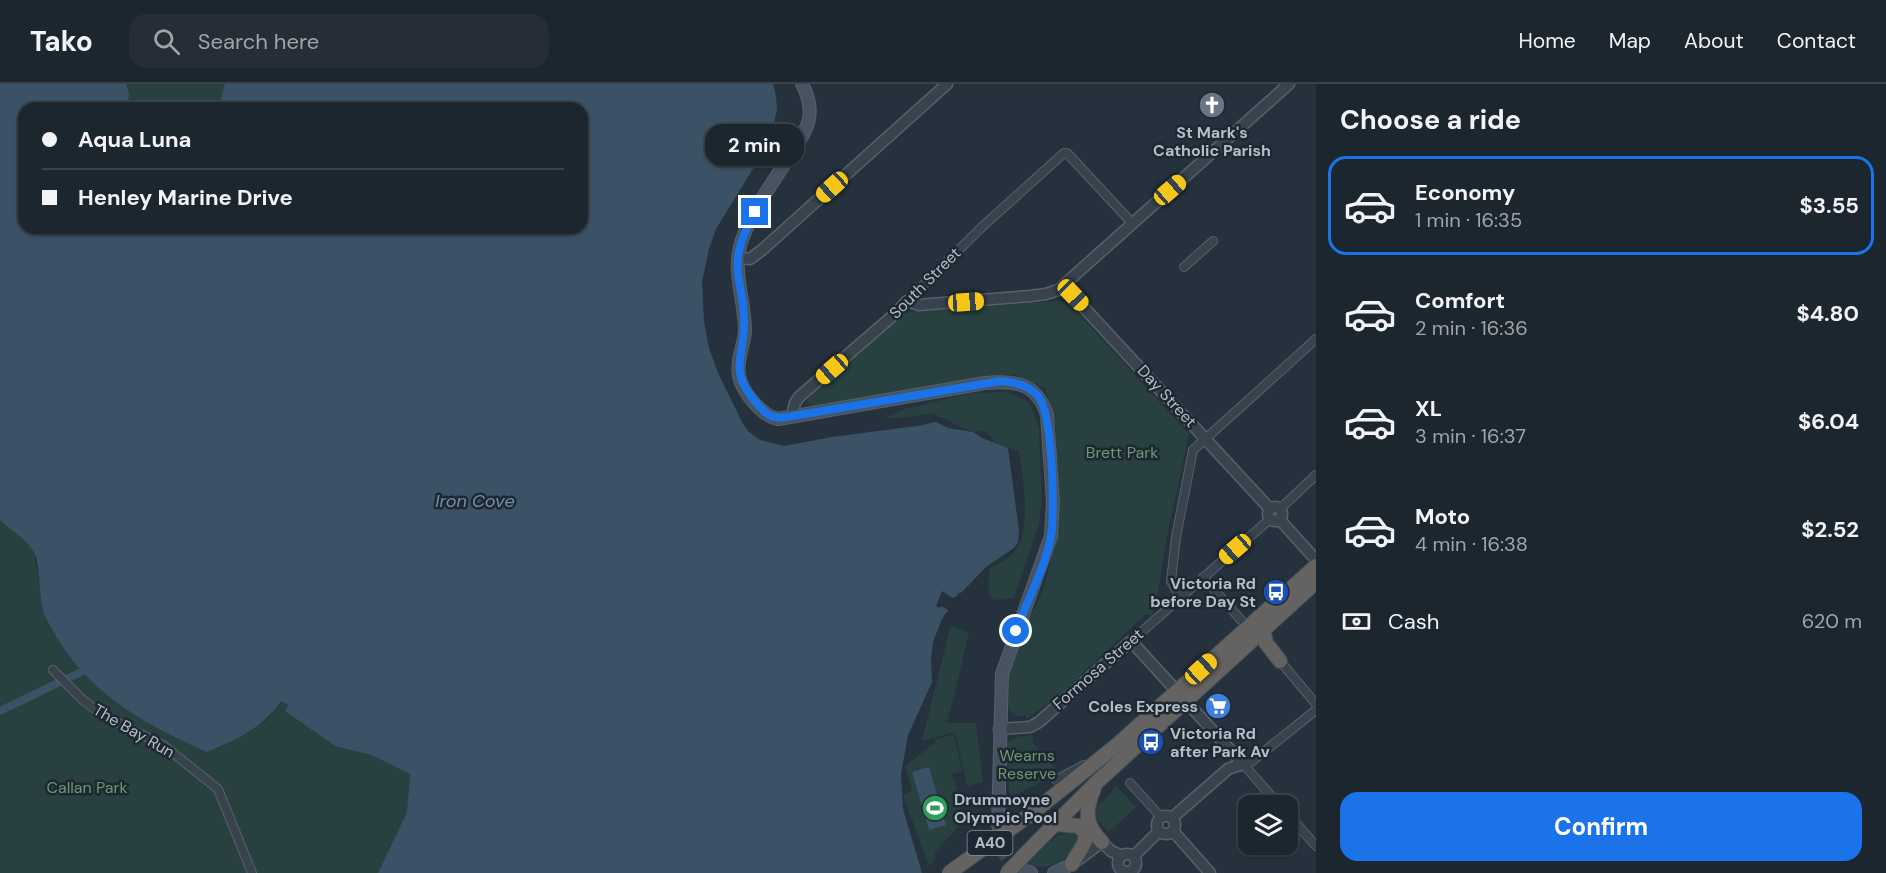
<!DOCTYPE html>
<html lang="en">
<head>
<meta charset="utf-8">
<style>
  :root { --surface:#1c262e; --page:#252e36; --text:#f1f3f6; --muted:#a0a5aa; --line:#3a434a; --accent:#1a73e8 }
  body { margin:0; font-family:"DM Sans",sans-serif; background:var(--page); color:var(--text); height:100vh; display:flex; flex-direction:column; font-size:22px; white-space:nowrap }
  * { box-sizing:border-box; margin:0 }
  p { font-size:20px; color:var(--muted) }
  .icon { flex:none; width:33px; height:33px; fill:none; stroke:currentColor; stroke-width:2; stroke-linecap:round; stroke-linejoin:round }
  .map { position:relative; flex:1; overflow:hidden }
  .drawer { display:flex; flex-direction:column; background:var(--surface); width:570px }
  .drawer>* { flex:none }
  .banner { position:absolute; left:18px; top:18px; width:570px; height:132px; border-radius:18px; box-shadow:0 2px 4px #0004,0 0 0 2px var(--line); display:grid; align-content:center; height:132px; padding:0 24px; background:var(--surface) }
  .controls { position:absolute; left:1238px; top:711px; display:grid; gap:12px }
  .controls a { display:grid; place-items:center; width:60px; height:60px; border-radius:12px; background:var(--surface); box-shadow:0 2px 4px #0004,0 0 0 2px var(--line); font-size:30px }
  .end { position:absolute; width:27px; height:27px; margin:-14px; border:8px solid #1a73e8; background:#fff; box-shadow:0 0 0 3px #fff }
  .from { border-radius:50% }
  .bubble { position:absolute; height:42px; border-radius:18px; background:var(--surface); box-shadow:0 2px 4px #0004,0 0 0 2px var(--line); font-size:20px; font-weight:700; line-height:42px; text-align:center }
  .car { position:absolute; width:18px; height:36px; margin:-18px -9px; border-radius:8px; box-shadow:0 0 4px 2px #0007; background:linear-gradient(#f5c518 24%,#345 0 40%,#f5c518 0 76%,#345 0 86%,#f5c518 0) }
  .banner b { display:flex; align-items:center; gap:21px; height:57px; font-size:22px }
  .banner b+b { border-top:2px solid var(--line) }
  .banner i { width:15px; height:15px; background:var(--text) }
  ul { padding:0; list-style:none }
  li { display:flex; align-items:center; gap:18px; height:99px; margin:0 12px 9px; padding:0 12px; border:3px solid transparent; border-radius:18px }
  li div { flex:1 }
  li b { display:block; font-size:22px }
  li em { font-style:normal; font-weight:700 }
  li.on { border-color:var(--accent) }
  li>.icon { width:54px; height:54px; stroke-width:1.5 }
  h2 { padding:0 24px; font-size:27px; line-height:72px }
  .pay { display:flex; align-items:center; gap:15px; height:66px; padding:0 24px; font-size:22px }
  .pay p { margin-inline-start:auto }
  .cta { display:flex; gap:12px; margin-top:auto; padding:12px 24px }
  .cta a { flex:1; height:69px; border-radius:18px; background:var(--accent); color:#fff; font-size:24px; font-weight:700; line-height:69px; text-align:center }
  header { display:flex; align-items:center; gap:36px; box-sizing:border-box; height:84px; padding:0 30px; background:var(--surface); border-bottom:2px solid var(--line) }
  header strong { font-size:28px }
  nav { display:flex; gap:33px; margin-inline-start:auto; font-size:21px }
  .search { width:420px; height:54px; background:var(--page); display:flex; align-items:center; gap:15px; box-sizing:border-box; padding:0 21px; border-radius:18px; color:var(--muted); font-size:22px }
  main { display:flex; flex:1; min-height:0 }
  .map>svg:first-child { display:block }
  .green { fill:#28403f }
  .water { fill:#3b5165 }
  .pier { fill:#25323d }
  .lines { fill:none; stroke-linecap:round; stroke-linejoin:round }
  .canal { stroke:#3b5165; stroke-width:8 }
  .secondary-tunnel { stroke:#3b4752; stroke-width:12; stroke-dasharray:12 6; stroke-linecap:butt }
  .minor-casing { stroke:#57616b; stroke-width:10 }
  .tertiary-casing { stroke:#57616b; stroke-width:13 }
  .secondary-casing { stroke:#57616b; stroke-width:14 }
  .trunk-casing { stroke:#444e58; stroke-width:16 }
  .minor { stroke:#39434d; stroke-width:8 }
  .tertiary { stroke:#39434d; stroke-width:10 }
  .secondary { stroke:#475360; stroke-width:12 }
  .trunk { stroke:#646362; stroke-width:14 }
  .trunk-bridge-casing { stroke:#444e58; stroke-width:16; stroke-linecap:butt }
  .trunk-bridge { stroke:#646362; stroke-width:14 }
  .route { stroke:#1a73e8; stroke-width:8 }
  .labels { text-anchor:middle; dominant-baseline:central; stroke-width:5; stroke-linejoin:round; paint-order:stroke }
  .shield { fill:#1e2832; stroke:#88919b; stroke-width:1.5 }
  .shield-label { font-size:15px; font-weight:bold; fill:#b5bec8 }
  .poi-label { font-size:16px; font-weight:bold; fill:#b5bec8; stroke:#1e2832; text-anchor:end }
  .street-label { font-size:16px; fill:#b5bec8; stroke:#1e2832 }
  .park-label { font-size:16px; fill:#6d9872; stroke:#1e2832 }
  .water-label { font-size:18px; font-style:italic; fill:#7692aa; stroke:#1e2832 }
</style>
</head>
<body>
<header>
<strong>Tako</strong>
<div class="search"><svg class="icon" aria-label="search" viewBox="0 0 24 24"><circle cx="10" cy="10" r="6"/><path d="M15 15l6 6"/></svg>Search here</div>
<nav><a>Home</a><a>Map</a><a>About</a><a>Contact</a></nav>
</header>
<main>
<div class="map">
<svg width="1316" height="789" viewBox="0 0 1316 789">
  <rect width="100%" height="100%" fill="#25323d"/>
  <g class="green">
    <polygon points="126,0 225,0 218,24 128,24 129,9"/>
    <polygon points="1060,217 1076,227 1189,350 1166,457 1158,507 1152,532 1146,530 1054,616 1026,635 1025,630 1018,633 1009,625 1009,591 1019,550 1035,524 1045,500 1056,451 1056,344 1045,304 1014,290 813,322 806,317 902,228"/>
    <path d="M1008,308L1030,319L1039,345L1042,414L1039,440L1014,514L995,516L989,511V485C996,480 1007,476 1013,469C1033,449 1023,393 1019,367L998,361L985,347L973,348L931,329L913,333L885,334L904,325L971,309Z"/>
    <polygon points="0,436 33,465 46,532 66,566 146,637 207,668 266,637 281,617 288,621 285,627 335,662 371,671 410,690 407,728 378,789 0,789"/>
    <polygon points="951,541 969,549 947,639 976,639 983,698 967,702 955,648 922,657"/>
    <polygon points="954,650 962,687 952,690 965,736 935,768 935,777 929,782 903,711 912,707 905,682 935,659 936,655"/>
    <polygon points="1032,651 1034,660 1059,689 1011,713 1009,707 1005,659 1016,653"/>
    <path d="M1116,702L1136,723L1109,748C1100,739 1094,735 1097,722L1109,712Z"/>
    <path d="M1076,747L1080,750V759C1062,778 1053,787 1026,781C1041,766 1054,748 1076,747Z"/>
  </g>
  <g class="water">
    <path d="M0,0H126L129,9L128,24H24V144H582V24H218L225,0H773L776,12L777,26L769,59L716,145L709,165L702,198L704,238L709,264L718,289L743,340L749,348L760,356L784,362L832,353L917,342L936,338L948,344L973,348L982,354L1008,364L1019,447L1018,458L1014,464L986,483L957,513L942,535L933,558L931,575L932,598L908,651L901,690L903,725L922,789H378L407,728L410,690L371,671L335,662L285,627L288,621L281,617C262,645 237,655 207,668C137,637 81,605 46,534C37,515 42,480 33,467C26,455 10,446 0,436Z"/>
    <polygon points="929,683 946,741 929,746 912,688"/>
  </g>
  <polygon class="pier" points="942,507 953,514 957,512 958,509 966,508 950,527 941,522 940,524 936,522"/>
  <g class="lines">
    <polyline class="canal" points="0,627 81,588"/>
    <path class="secondary-tunnel" d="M998,745C998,764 1004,776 1022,786"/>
    <defs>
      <g id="minor">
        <polyline points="1067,69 1132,139"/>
        <polyline points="1184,183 1213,157"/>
        <polyline points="907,217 983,142 1064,69"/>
        <polyline points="1280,425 1316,391"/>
        <polyline points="1203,493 1248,544"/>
        <polyline points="1180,514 1171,497 1176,453 1193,366 1316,255"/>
        <polyline points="1131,557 1270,435"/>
        <polyline points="1280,577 1316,620"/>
        <polyline points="53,586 83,616 104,632 163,661 218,705 252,789"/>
        <polyline points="1056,696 1084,681"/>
        <polyline points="1130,699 1161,733"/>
        <polyline points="1280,722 1243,680 1251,678 1316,626"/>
        <polyline points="1287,729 1316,762"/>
        <polyline points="1130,788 1131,789"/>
      </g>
      <g id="tertiary">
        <polyline points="738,174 750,175 762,166 947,0"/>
        <polyline points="1063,201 1270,425"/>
        <polyline points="792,332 795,319 799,313 896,229 907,217 919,221 1030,212 1046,210 1058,206 1289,0"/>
        <circle cx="1275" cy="430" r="7"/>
        <polyline points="1279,435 1316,476"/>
        <polyline points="999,645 1030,643 1039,638 1131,557 1243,680 1228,685 1172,734"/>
        <circle cx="1166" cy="741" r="9"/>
        <polyline points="1173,747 1210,789"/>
        <circle cx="1127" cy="779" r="9"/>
        <polyline points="1134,772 1159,747"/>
        <polyline points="1075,778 1102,758 1111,767 1122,772"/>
      </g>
      <g id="secondary">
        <path d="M802,0C808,11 811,23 809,35C806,50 795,63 787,76C771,101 752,127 742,156C731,185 745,216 745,247C744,261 736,277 739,292C742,308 762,332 778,335L985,299C1015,296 1037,299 1047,331L1053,418L1051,452L1002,590L998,741"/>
        <polyline points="1022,786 1031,789"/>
        <polyline points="1054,789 1072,780"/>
      </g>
      <g id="trunk">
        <polyline points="1263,545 1266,559 1280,577"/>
        <path d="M1094,704C1085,726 1084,740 1102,758"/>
        <polyline points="1031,730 1117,661 1316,482"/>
        <path d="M1056,740L1079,742L1086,750C1086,762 1077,769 1072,780"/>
        <polyline points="1037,758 1096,699 1316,498"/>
      </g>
    </defs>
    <use href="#minor" class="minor-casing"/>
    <use href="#tertiary" class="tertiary-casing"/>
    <use href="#secondary" class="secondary-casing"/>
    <use href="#trunk" class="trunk-casing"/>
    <use href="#minor" class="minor"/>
    <use href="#tertiary" class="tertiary"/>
    <use href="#secondary" class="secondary"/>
    <use href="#trunk" class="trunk"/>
    <defs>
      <g id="trunk-bridge">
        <polyline points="949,789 1031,730"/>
        <polyline points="1007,789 1037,758"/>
      </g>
    </defs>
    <use href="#trunk-bridge" class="trunk-bridge-casing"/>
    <use href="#trunk-bridge" class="trunk-bridge"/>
  </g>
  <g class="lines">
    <path class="route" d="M755,128C745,147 735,167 738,189C740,205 744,219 744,235C745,279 726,284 759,322C768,332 773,335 787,333L1001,297C1015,298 1029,301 1038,312C1053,329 1055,429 1051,452C1045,485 1027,516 1016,547"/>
  </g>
  <defs>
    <symbol id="church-disc" viewBox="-11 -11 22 22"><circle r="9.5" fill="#6b7280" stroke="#1e2832"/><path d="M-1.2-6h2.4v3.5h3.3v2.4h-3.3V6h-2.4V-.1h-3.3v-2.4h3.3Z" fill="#fff"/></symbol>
    <symbol id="bus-disc" viewBox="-11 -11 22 22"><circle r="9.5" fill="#1a4fb4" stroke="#1e2832"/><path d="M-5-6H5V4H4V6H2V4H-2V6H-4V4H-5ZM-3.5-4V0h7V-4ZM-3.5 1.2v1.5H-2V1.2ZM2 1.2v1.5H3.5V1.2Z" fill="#fff"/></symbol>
    <symbol id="supermarket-disc" viewBox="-11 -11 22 22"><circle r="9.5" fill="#3f7fe0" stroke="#1e2832"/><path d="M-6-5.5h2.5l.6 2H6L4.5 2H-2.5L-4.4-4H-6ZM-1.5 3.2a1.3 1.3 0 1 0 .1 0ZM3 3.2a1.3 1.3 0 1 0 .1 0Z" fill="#fff"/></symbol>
    <symbol id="stadium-disc" viewBox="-11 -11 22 22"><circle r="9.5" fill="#2e9e5b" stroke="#1e2832"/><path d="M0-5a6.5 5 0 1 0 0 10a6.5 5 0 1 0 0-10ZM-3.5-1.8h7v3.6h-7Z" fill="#fff"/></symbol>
  </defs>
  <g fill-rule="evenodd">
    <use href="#church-disc" x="1197" y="6" width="30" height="30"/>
    <use href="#bus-disc" x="1261" y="493" width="30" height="30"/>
    <use href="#supermarket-disc" x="1203" y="607" width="30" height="30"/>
    <use href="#bus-disc" x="1136" y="643" width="30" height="30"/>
    <use href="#stadium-disc" x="920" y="709" width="30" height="30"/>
  </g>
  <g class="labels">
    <rect class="shield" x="967.5" y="747" width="45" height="24" rx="4.5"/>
    <g class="shield-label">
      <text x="990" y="759">A40</text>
    </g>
    <g class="poi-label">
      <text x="1212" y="48" text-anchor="middle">St Mark's<tspan x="1212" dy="18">Catholic Parish</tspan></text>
      <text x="1256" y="499">Victoria Rd<tspan x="1256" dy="18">before Day St</tspan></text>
      <text x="1198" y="622">Coles Express</text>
      <text x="1170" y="649" text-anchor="start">Victoria Rd<tspan x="1170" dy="18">after Park Av</tspan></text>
      <text x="954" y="715" text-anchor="start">Drummoyne<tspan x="954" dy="18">Olympic Pool</tspan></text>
    </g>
    <g class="street-label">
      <text transform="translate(925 199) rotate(-45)">South Street</text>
      <text transform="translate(1167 312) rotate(47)">Day Street</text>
      <text transform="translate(1098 585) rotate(-41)">Formosa Street</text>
      <text transform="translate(134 647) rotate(30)">The Bay Run</text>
    </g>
    <g class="park-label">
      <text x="1122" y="368">Brett Park</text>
      <text x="1027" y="671">Wearns<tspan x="1027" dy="18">Reserve</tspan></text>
      <text x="87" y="703">Callan Park</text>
    </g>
    <g class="water-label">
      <text x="475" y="417">Iron Cove</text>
    </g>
  </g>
</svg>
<div class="controls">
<a><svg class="icon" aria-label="layers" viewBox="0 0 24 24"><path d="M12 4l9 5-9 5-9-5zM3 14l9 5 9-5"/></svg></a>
</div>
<i class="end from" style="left:1016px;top:547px"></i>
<i class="end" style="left:755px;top:128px"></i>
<div class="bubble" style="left:705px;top:40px;width:99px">2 min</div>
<i class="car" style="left:832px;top:103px;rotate:228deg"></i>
<i class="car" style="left:1170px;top:106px;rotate:49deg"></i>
<i class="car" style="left:1073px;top:211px;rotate:136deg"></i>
<i class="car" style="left:966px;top:218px;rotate:86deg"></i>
<i class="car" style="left:832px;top:285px;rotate:229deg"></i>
<i class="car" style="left:1235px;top:465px;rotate:229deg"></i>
<i class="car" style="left:1201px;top:585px;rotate:48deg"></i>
<div class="banner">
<b><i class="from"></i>Aqua Luna</b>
<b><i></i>Henley Marine Drive</b>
</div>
</div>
<section class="drawer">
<h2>Choose a ride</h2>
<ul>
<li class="on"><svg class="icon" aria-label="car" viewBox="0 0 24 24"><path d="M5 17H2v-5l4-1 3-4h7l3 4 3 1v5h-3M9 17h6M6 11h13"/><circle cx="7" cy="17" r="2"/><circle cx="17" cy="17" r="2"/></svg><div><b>Economy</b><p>1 min · 16:35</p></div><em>$3.55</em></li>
<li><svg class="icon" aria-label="car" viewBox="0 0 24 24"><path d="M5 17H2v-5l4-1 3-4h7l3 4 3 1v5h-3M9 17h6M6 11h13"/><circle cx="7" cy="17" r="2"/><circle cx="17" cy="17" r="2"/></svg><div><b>Comfort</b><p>2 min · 16:36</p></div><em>$4.80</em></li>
<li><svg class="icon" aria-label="car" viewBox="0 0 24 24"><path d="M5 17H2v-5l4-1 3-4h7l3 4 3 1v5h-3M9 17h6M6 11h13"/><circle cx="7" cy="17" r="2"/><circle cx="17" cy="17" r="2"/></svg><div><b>XL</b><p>3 min · 16:37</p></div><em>$6.04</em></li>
<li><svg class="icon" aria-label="car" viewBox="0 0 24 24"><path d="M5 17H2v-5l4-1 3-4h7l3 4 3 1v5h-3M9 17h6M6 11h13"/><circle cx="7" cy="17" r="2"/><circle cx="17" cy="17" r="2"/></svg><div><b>Moto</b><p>4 min · 16:38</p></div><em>$2.52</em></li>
</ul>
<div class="pay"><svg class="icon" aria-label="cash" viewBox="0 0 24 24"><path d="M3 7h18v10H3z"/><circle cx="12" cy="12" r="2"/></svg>Cash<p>620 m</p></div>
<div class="cta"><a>Confirm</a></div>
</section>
</main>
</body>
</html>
